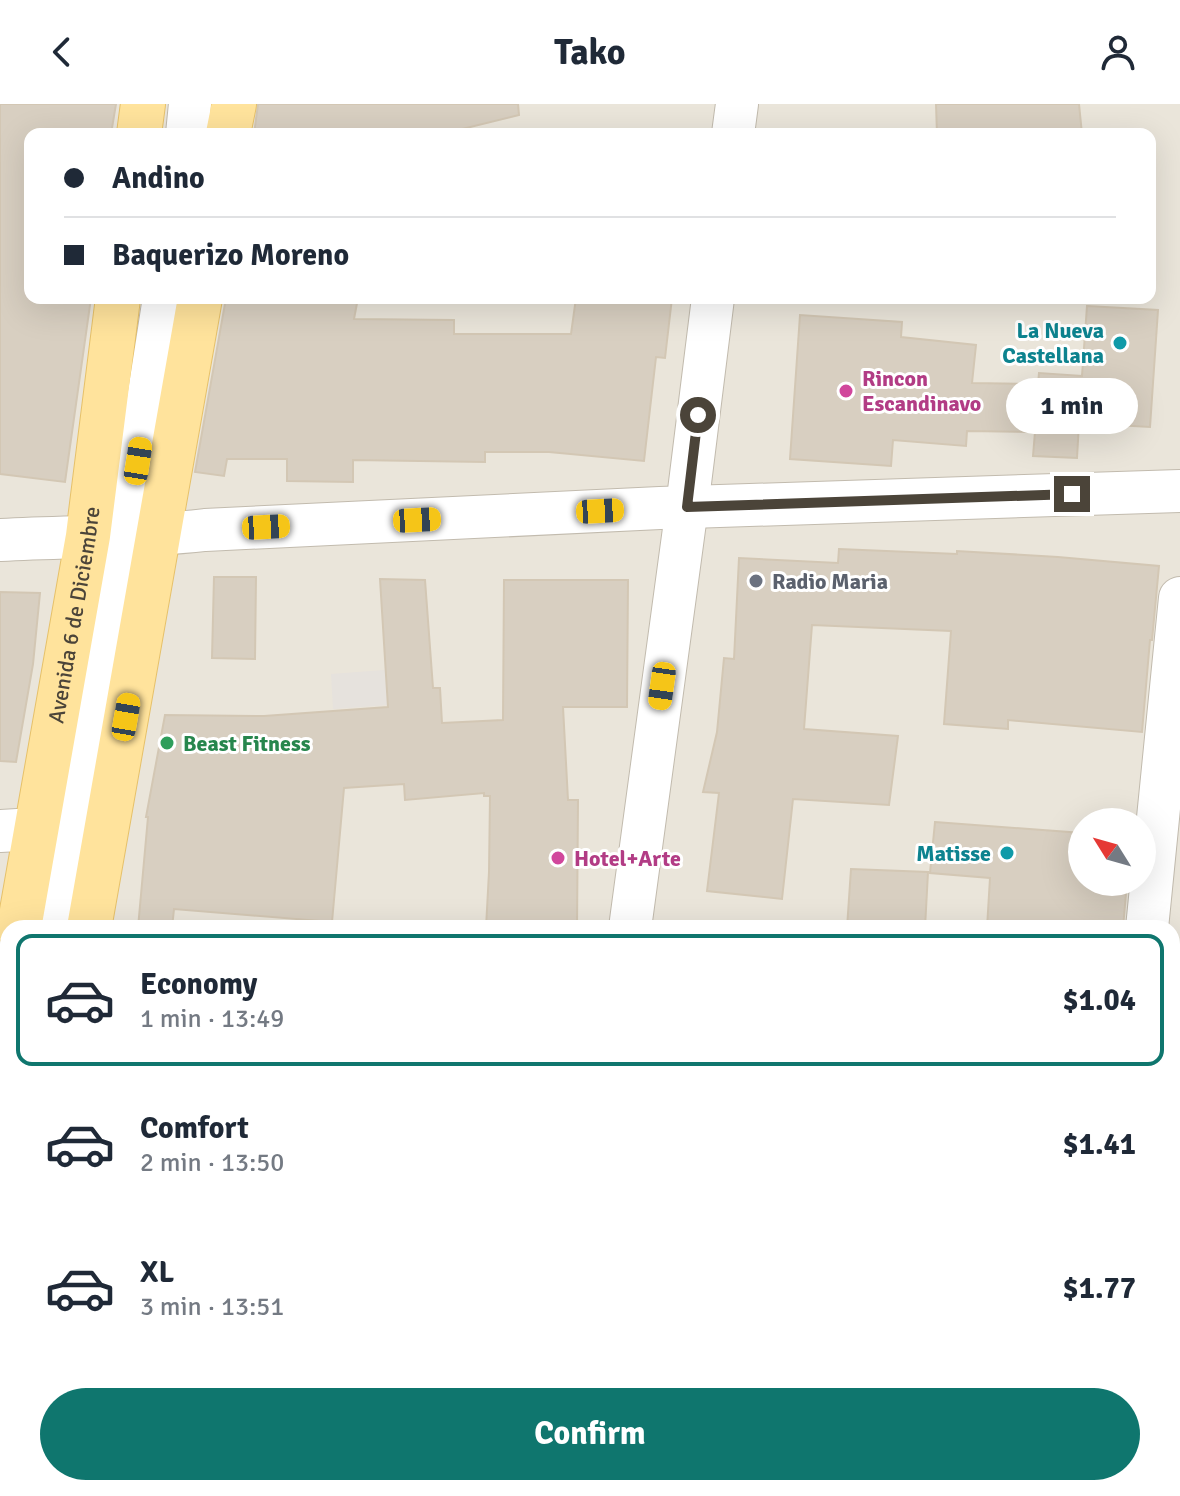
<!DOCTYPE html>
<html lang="en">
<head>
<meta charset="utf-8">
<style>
  :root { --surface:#fff; --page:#f6f6f7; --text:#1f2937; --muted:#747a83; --line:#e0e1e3; --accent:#0f766e }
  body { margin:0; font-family:Signika,sans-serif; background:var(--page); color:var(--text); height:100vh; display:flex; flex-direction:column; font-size:30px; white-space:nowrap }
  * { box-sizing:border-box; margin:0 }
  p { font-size:26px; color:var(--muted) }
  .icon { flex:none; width:44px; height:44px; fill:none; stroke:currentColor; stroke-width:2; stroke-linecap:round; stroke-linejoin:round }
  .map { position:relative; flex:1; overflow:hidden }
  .panel { position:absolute; left:0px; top:816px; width:1180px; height:576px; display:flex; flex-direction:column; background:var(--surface); border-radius:24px 24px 0 0; box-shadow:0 8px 32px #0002 }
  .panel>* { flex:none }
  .hud { position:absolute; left:24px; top:24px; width:1132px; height:176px; border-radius:16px; box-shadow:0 8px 32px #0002; display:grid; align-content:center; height:176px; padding:0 40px; background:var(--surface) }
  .needle { width:52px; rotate:307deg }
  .tools { position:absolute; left:1068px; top:704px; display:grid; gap:16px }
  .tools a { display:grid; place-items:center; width:88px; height:88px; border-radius:50%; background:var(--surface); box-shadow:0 8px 32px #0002; font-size:40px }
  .end { position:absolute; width:36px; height:36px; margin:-18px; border:10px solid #4b4439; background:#fff; box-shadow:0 0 0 4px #fff }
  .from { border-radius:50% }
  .bubble { position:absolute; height:56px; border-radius:28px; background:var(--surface); box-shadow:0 8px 32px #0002; font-size:26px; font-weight:700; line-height:56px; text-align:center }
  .car { position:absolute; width:24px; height:48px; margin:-24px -12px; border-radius:10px; box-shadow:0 0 6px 2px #0007; background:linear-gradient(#f5c518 24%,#345 0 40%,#f5c518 0 76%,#345 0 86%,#f5c518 0) }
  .hud b { display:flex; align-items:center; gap:28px; height:76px; font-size:30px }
  .hud b+b { border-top:2px solid var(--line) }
  .hud i { width:20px; height:20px; background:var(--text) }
  ul { padding:14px 0 0; list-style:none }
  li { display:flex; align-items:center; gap:24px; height:132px; margin:0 16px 12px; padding:0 24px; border:4px solid transparent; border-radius:16px }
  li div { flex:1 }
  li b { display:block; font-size:30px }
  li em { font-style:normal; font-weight:700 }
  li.selected { border-color:var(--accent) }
  li>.icon { width:72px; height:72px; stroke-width:1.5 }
  .button { display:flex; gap:16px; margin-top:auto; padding:16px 40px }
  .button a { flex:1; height:92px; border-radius:48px; background:var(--accent); color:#fff; font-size:32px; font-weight:700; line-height:92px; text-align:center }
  header { display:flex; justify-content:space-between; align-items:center; height:104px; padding:0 40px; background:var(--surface); font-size:36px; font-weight:700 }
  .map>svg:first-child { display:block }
  .residential { fill:#eae5da; fill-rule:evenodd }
  .industrial { fill:#e6e2dd }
  .education { fill:#efe8d6 }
  .building { fill:#d8cfc1; stroke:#d3c7b4; stroke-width:2 }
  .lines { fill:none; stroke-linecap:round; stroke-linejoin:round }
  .minor-casing { stroke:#c2bbae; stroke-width:44 }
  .major-casing { stroke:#e6c16a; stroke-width:46 }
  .minor { stroke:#fff; stroke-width:42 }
  .major { stroke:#ffe39c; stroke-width:44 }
  .route { stroke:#4b4439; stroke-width:10 }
  .culture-dot { fill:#0f9aa8; stroke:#fff; stroke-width:3 }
  .hotel-dot { fill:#d1479c; stroke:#fff; stroke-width:3 }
  .worship-dot { fill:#6b7280; stroke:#fff; stroke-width:3 }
  .leisure-dot { fill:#2e9e5b; stroke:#fff; stroke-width:3 }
  .labels { text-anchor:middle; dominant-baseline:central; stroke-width:6; stroke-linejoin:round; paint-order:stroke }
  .culture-label { font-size:22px; font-weight:bold; fill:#0d838f; stroke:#fff; text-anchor:end }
  .hotel-label { font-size:22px; font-weight:bold; fill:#b23c85; stroke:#fff; text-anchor:start }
  .worship-label { font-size:22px; font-weight:bold; fill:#5b616d; stroke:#fff; text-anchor:start }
  .street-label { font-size:22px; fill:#4b4439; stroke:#fff }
  .leisure-label { font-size:22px; font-weight:bold; fill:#27864d; stroke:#fff; text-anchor:start }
</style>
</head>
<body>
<header><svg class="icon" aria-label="back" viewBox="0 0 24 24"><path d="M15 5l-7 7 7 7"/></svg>Tako<svg class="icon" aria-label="person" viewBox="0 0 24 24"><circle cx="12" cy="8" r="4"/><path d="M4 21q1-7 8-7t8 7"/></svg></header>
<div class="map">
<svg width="1180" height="1392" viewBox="0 0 1180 1392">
  <rect width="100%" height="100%" fill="#f6f3ec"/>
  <path class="residential" d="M0,0H1180V1392H0ZM30,30H1150V194H30ZM1082,718H1142V778H1082ZM8,824H1172V1384H8Z"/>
  <polygon class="industrial" points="385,566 387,601 333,605 331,570"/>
  <polygon class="education" points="100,1384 209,1384 208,1392 98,1392"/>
  <g class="building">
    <polygon points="0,0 116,0 111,30 30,30 30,194 91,194 65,378 0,370"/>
    <polygon points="258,0 518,0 519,11 458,26 459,30 254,30"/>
    <polygon points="936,0 1079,0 1082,30 937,30"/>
    <polygon points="226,194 358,194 354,215 454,216 454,230 571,230 576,194 672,194 665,254 656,253 644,357 549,348 485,348 485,358 353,356 353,378 287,377 287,355 227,355 224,372 195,368"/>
    <polygon points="1087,202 1158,206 1150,323 1079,319 1077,354 1033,352 1035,328 967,327 966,342 893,336 891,362 790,355 800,211 902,218 901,233 976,241 972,279 1038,280 1039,269 1082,272"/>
    <polygon points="839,445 957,450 957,447 1058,453 1159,462 1152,536 1150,536 1142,628 1008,616 1008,625 944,620 951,527 812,521 804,625 898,632 889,701 793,695 782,795 707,787 719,689 703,688 717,628 724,554 734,555 739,454 838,459"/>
    <polygon points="214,473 256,473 255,555 212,554"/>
    <polygon points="380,475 425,476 433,584 440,584 442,619 503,616 504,476 628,476 627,603 563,603 568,696 578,696 577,824 486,824 489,768 490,692 484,692 484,689 405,696 404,680 344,684 332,818 174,805 172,824 138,824 148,713 146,713 165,611 264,612 388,603"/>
    <polygon points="0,488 40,489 33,560 16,658 0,657"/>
    <polygon points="935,718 1082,729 1082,778 1127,778 1123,824 987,824 990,774 930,769"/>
    <polygon points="851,765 928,768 925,824 847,824"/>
  </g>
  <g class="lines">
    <defs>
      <g id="minor">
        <polyline points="187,30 190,0"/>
        <polyline points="733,30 737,0"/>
        <path d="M0,436C68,432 137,434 205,426L660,404L1180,387"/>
        <polyline points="0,727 35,725"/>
        <polyline points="60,824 134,384 164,194"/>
        <polyline points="630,824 687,403 713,194"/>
        <polyline points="1147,824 1180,494"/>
        <polyline points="0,1025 8,1025"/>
        <polyline points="1172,1047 1180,1047"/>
        <polyline points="0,1145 8,1107"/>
        <polyline points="747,1392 748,1384"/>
        <polyline points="1092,1392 1093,1384"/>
      </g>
      <g id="major">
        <polyline points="139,30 143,0"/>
        <polyline points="228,30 234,0"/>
        <path id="s1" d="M19,824L88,432L118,194"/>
        <polyline points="89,824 200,194"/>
        <polyline points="0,934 8,888"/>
        <polyline points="0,1319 8,1276"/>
      </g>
    </defs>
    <use href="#minor" class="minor-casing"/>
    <use href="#major" class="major-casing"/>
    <use href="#minor" class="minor"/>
    <use href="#major" class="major"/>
  </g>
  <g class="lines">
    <polyline class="route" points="698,311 687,403 1072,390"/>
  </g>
  <g class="culture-dot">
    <circle cx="1120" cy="239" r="8"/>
    <circle cx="1007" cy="749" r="8"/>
  </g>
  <g class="hotel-dot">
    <circle cx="846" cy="287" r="8"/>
    <circle cx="558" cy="754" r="8"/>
  </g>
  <circle class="worship-dot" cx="756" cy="477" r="8"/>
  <circle class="leisure-dot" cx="167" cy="639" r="8"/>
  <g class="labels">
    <g class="culture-label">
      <text x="1104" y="226">La Nueva<tspan x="1104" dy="25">Castellana</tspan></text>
      <text x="991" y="749">Matisse</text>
    </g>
    <g class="hotel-label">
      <text x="862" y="274">Rincon<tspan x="862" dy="25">Escandinavo</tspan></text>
      <text x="574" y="754">Hotel+Arte</text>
    </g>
    <g class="worship-label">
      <text x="772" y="477">Radio Maria</text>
    </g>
    <g class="street-label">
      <text stroke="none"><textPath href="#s1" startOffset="318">Avenida 6 de Diciembre</textPath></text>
    </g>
    <g class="leisure-label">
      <text x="183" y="639">Beast Fitness</text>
    </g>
  </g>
</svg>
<div class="tools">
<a><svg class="needle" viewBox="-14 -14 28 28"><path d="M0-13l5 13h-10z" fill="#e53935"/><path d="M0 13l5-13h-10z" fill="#747a83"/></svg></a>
</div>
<i class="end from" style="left:698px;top:311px"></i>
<i class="end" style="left:1072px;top:390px"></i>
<div class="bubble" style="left:1006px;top:274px;width:132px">1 min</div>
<i class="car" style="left:138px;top:357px;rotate:9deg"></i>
<i class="car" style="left:600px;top:407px;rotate:87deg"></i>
<i class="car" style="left:417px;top:416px;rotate:87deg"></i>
<i class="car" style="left:266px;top:423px;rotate:87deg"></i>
<i class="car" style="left:662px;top:582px;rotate:188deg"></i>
<i class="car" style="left:126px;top:613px;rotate:10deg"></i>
<div class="hud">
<b><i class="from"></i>Andino</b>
<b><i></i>Baquerizo Moreno</b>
</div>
<section class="panel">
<ul>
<li class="selected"><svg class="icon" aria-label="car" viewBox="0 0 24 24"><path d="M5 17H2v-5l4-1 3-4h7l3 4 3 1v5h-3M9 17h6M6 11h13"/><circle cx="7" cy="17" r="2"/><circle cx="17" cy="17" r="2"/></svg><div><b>Economy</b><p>1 min · 13:49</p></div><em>$1.04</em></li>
<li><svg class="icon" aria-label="car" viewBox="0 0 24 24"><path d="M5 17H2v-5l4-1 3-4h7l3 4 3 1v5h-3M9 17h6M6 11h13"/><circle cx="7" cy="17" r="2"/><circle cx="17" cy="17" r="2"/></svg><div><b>Comfort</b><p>2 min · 13:50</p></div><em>$1.41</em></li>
<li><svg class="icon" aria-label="car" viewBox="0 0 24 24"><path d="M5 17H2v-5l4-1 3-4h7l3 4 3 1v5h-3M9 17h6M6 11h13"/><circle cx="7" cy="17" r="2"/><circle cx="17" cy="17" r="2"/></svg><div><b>XL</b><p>3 min · 13:51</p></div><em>$1.77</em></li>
</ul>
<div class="button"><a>Confirm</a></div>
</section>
</div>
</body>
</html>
